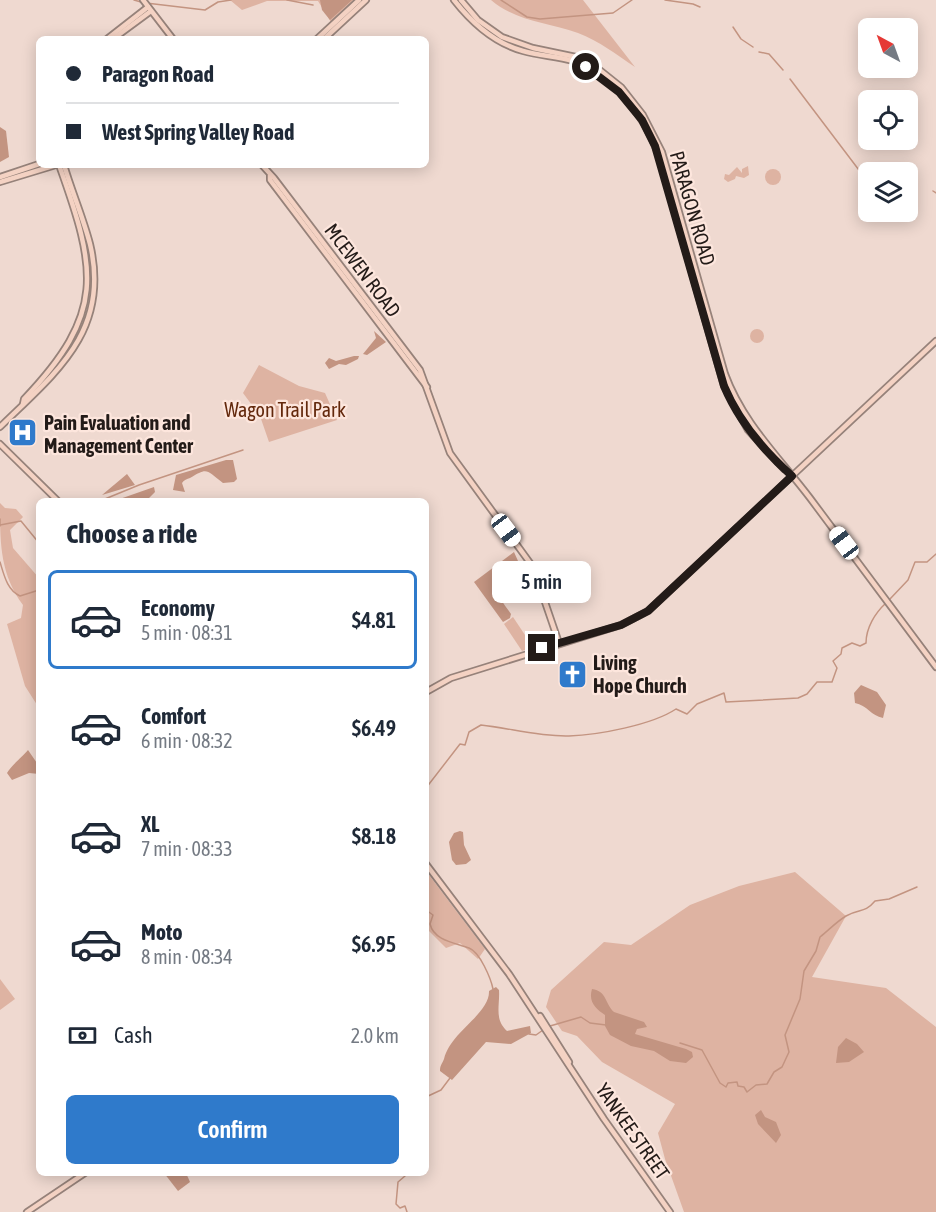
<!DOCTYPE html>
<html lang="en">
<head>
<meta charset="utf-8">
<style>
  :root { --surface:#fff; --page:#f2f2f3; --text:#1f2937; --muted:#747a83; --line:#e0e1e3; --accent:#2f7acb }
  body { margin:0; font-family:"Asap Condensed",sans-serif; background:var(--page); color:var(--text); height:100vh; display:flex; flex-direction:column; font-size:22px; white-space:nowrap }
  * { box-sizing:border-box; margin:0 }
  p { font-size:20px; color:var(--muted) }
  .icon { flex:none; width:33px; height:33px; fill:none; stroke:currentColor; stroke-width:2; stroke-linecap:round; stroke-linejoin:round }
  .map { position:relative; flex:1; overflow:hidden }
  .details { position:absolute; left:36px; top:498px; width:393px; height:678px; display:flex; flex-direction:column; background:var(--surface); border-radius:9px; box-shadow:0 3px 15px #0003 }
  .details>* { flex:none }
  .guide { position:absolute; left:36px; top:36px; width:393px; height:132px; border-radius:9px; box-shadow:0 3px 15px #0003; display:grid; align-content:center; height:132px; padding:0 30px; background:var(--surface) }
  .needle { width:39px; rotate:319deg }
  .buttons { position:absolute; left:858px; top:18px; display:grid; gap:12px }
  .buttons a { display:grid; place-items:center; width:60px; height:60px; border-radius:9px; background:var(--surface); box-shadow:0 3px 15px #0003; font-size:30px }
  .end { position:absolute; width:27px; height:27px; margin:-14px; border:8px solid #231b18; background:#fff; box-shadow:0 0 0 3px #fff }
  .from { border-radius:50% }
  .bubble { position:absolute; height:42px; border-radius:9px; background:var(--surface); box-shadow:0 3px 15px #0003; font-size:20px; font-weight:600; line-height:42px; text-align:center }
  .car { position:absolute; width:18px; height:36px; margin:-18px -9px; border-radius:8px; box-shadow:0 0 4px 2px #0007; background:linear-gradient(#fff 24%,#345 0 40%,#fff 0 76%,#345 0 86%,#fff 0) }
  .guide b { display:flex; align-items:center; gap:21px; height:57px; font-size:22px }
  .guide b+b { border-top:2px solid var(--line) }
  .guide i { width:15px; height:15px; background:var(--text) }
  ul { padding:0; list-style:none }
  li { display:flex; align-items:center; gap:18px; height:99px; margin:0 12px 9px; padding:0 18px; border:3px solid transparent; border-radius:9px }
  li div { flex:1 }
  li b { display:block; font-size:22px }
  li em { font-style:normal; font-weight:600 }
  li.current { border-color:var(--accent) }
  li>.icon { width:54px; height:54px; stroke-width:1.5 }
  h2 { padding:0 30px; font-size:27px; line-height:72px }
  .pay { display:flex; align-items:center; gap:15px; height:66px; padding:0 30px; font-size:22px }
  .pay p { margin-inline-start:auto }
  .button { display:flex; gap:12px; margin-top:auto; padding:12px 30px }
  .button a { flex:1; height:69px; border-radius:9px; background:var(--accent); color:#fff; font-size:24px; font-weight:600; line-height:69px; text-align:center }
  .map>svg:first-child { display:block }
  .green { fill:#deb3a2 }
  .water { fill:#c39481 }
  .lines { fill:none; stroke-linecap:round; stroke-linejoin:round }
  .stream { stroke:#c39481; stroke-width:1.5 }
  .secondary-casing { stroke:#96827a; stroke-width:8 }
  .secondary { stroke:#f4d2c3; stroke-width:4.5 }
  .route { stroke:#231b18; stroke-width:8 }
  .labels { text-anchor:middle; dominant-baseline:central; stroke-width:4.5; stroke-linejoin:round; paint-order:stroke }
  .street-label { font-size:20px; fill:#231b18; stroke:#fde6dd }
  .park-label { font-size:20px; fill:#63280c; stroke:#fde6dd }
  .poi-label { font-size:20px; font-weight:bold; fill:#231b18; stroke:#fde6dd; text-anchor:start }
</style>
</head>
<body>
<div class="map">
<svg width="936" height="1212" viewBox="0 0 936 1212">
  <rect width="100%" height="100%" fill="#efd9d0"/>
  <g class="green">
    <polygon points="230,0 355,0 331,22 318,1 267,1 242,10"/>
    <path d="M491,0H583L635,67C617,55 599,41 578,33C547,22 517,22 491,0Z"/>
    <polygon points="748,166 749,175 744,178 736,176 735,179 728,182 724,179 725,174 729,175 737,167 742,173 742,169"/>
    <circle cx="773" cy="177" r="8"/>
    <circle cx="757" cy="336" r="7"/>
    <polygon points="259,365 299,386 325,393 337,420 269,442 260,416 243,393"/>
    <path d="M0,503L5,508L16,509L23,517L10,530L13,548L39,578V708L25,686L7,624L21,618L23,605C0,574 0,543 0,503Z"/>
    <polygon points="513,617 533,647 522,651 504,624"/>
    <polygon points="426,871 485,949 478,959 460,943 446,948 426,928"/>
    <polygon points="795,872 846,916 812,977 886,988 936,1027 936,1212 684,1212 665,1159 658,1133 675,1104 602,1062 577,1036 562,1031 546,1007 551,990 604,942 631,945 690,905 739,886"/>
    <polygon points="0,979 15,999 0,1010"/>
  </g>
  <g class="water">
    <polygon points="320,0 352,0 330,20 322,10"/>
    <polygon points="0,127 6,131 9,157 0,162"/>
    <polygon points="374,331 386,342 367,355 363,354 376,338"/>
    <polygon points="354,356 359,356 358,359 346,365 339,364 329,369 325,363 329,358 336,361"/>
    <path d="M226,460H233L237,479L234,482L223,483C206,470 208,467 190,478C187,479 184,480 182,483L185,492L173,490L176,475Z"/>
    <polygon points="127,474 135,485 102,495"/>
    <path d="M154,487L155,492L148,499C136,498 126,501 114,501Z"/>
    <path d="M514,552L518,561L514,569L499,580C496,596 502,601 511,614L510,618L503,622L474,582Z"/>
    <path d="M861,685L877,692L886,705L883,718C871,716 867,705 855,703L854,693Z"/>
    <path d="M28,750L39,766V774L29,773L12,780L7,773C10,767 23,756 28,750Z"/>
    <polygon points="460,831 463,832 464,845 471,860 466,864 456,865 452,860 449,842 454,833"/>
    <path d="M496,987L499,990C500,1006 494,1019 507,1031L530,1026L531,1033L511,1044L486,1042L452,1080L440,1071C440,1065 442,1064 444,1059C451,1031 490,1014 489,991Z"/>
    <path d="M592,989C607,991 605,1004 614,1012L644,1022L647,1027L637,1029L635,1034L686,1049L692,1052L693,1057L686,1063L670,1061L654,1051L631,1046L610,1035L605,1026V1015C596,1009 588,1002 592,989Z"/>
    <polygon points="846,1038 857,1044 864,1052 849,1062 836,1063 838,1047"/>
    <polygon points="761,1110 765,1117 776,1122 781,1135 776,1143 758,1124 755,1115"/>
    <polygon points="164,1173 186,1173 190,1182 178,1191"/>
  </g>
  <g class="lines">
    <g class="stream">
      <polyline points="134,0 141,2"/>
      <polyline points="287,0 313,5"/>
      <polyline points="501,0 527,17 540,19 613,13 632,0"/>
      <polyline points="665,0 693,4 700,7"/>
      <polyline points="146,3 205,10 218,2 231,0"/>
      <polyline points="733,27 741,39 753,47"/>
      <polyline points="759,52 769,54 783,70"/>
      <polyline points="790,79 868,182"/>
      <polyline points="933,191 936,193"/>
      <polyline points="100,501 139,485 243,450"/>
      <polyline points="0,519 0,526"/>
      <polyline points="0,525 21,521 39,543"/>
      <path d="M0,562C4,575 7,590 20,596L39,590"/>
      <polyline points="890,599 908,580 915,562 927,562 936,554"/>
      <path d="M426,788L460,744L465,745L469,732L481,725C509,728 540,737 569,736C598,735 652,725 676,709L687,714L697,704L724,693L726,702L798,698L807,694L817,682H832L837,668L833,661L841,654L842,648L852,643L860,646L866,643C866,628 875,613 886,603"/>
      <path d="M426,910L433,915L430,924C434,941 456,943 469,948C480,952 491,979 493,989"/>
      <polyline points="550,1026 581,1017 590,1023 606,1025"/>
      <polyline points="529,1034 536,1035 543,1030"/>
      <path d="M680,1043L702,1050L720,1083L726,1087L728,1083L737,1082L738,1086L744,1087L747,1092L756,1085L767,1084L774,1072L782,1067L789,1052L785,1035L800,999L804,971L816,951L820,937C829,930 836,922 846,916C860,908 864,914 875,901L889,899L917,887"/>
      <polyline points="426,1097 441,1090 450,1078"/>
      <polyline points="426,1120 426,1124"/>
      <polyline points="405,1176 398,1182 396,1204 400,1208 405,1206 407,1212"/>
    </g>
    <defs>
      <g id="secondary">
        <polyline points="143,0 173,39"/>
        <path d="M454,0C472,23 494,43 523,51C540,56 557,56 573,61C613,75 644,115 658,153L724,386L748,430L784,469"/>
        <path d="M461,0L478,20L502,37L533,48L576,57L596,67L621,87L643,115L662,152L725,374C743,423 779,457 810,498C852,554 894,610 936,667"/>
        <polyline points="107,39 148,7"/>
        <polyline points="113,39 151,11"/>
        <polyline points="317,39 359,0"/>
        <polyline points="324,39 366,0"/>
        <polyline points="262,165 274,178 420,370 450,453 533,567 559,643"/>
        <polyline points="270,175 270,180 427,387"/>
        <polyline points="0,177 39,164"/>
        <polyline points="0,182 56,165"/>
        <path d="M23,404L24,399C106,313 97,271 59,165"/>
        <path d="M0,427C54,374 111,332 90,244C83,217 72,192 64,165"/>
        <polyline points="0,444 58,501"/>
        <polyline points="426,692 451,678 621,625 648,611 936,341"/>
        <polyline points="426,864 509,974 604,1119 670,1212"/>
        <polyline points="540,1016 569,1062"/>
        <polyline points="27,1212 85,1173"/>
      </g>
    </defs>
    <use href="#secondary" class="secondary-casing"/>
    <use href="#secondary" class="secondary"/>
  </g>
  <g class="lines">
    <path class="route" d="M542,648L621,625L648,611L792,476C763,450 739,422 724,386L655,146L642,120L619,92L586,67"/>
  </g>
  <defs>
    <symbol id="hospital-square" viewBox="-11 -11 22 22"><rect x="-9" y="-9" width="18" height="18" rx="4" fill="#2f7acb" stroke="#fde6dd"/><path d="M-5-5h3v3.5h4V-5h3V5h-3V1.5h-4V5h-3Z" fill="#fff"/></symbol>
    <symbol id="church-square" viewBox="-11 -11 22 22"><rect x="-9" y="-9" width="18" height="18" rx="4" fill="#2f7acb" stroke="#fde6dd"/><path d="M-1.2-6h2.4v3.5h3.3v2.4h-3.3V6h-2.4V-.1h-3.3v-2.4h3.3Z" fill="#fff"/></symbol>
  </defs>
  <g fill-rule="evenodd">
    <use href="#hospital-square" x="6" y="416" width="33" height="33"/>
    <use href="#church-square" x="556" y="658" width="33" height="33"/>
  </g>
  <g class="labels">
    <g class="street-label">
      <text transform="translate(693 208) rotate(74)">PARAGON ROAD</text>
      <text transform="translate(363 270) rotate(53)">MCEWEN ROAD</text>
      <text transform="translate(633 1131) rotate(55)">YANKEE STREET</text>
    </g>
    <g class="park-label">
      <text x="285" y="409">Wagon Trail Park</text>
    </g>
    <g class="poi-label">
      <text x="44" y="422">Pain Evaluation and<tspan x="44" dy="23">Management Center</tspan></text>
      <text x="593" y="662">Living<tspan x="593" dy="23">Hope Church</tspan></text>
    </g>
  </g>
</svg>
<div class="buttons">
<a><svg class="needle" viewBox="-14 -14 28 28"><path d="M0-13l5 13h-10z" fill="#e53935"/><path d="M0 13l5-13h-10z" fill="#747a83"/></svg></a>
<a><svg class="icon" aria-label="locate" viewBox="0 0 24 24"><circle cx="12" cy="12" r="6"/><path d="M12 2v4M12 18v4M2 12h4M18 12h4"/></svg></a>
<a><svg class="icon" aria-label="layers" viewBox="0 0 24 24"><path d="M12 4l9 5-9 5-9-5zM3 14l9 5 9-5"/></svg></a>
</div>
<i class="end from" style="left:586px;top:67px"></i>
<i class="end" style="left:542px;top:648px"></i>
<div class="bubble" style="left:492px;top:561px;width:99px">5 min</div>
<i class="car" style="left:506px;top:530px;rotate:143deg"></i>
<i class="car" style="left:844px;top:543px;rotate:323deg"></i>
<div class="guide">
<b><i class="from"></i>Paragon Road</b>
<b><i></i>West Spring Valley Road</b>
</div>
<section class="details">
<h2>Choose a ride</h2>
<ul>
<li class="current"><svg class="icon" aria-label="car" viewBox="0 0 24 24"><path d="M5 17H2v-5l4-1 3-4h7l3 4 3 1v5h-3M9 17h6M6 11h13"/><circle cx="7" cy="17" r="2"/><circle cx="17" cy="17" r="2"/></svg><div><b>Economy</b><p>5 min · 08:31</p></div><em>$4.81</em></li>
<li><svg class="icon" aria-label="car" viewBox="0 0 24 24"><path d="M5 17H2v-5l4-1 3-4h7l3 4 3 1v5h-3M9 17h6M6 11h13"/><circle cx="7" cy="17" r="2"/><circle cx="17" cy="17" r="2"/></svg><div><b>Comfort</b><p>6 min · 08:32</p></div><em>$6.49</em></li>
<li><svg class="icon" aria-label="car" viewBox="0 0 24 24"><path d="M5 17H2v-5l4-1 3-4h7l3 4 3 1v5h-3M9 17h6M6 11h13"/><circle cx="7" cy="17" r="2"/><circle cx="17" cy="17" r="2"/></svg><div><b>XL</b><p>7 min · 08:33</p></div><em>$8.18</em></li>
<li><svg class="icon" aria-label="car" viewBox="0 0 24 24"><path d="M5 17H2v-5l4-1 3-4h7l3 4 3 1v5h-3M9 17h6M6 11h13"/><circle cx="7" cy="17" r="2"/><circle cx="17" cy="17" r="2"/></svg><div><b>Moto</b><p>8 min · 08:34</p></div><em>$6.95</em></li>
</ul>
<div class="pay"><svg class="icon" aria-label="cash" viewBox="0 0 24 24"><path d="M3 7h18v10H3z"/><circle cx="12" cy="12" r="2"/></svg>Cash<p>2.0 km</p></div>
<div class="button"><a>Confirm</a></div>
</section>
</div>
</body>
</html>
